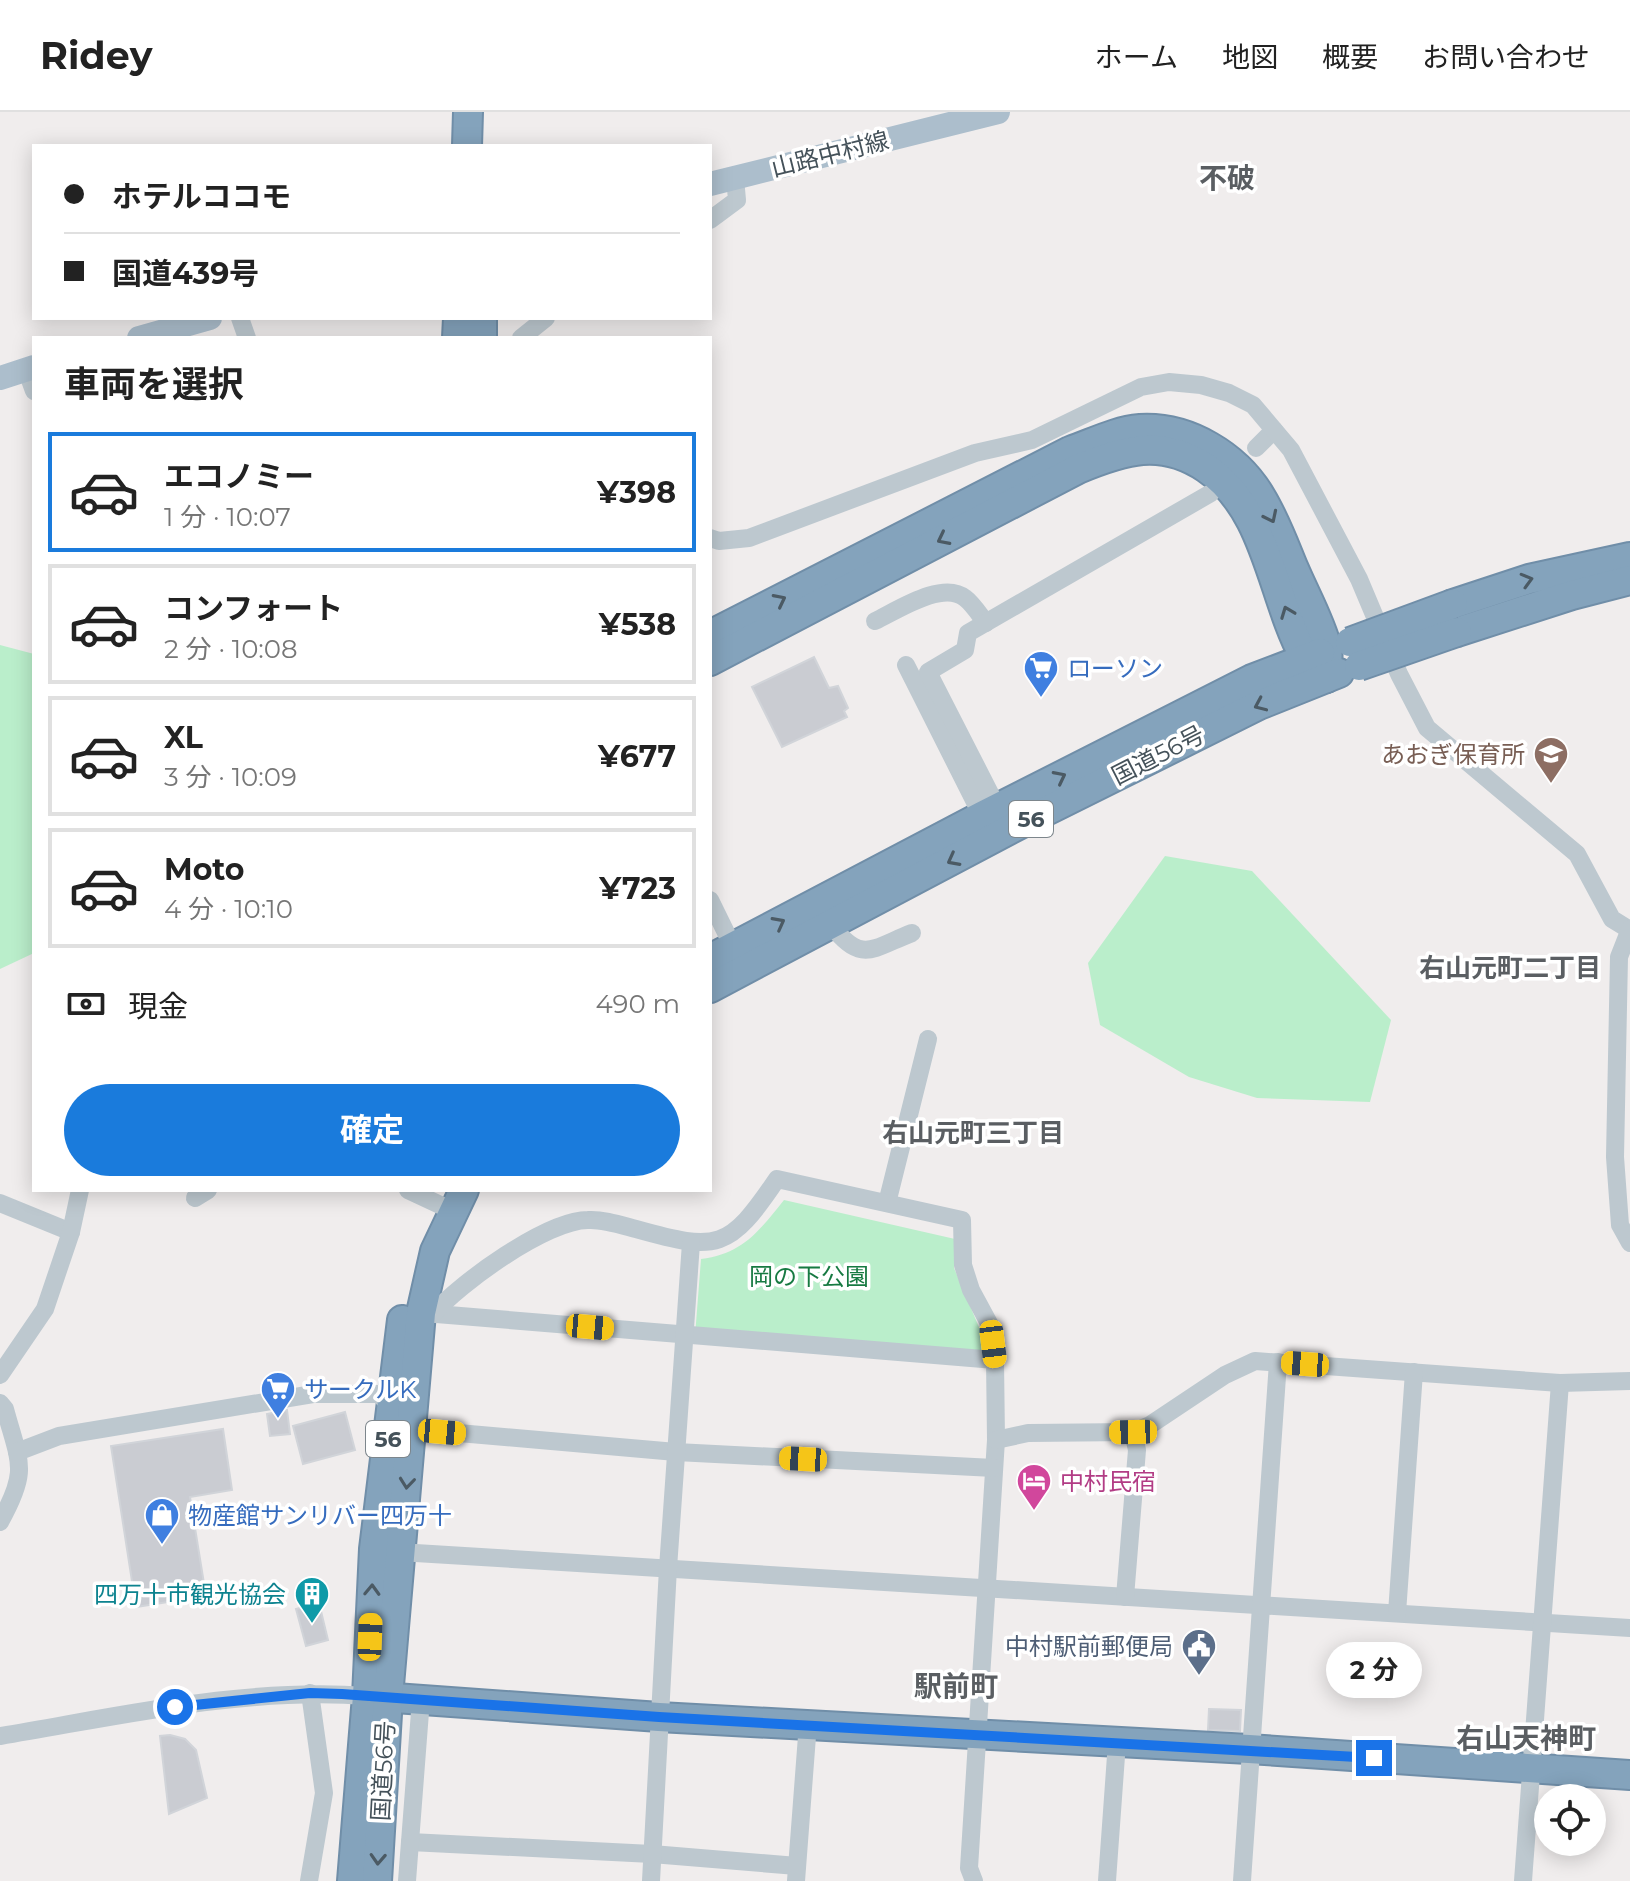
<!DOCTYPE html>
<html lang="ja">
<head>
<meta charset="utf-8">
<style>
  :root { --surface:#fff; --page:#f2f2f2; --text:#222; --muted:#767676; --line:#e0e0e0; --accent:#1a7bdc }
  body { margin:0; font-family:Montserrat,"Noto Sans JP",sans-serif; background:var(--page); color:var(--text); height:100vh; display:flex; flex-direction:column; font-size:30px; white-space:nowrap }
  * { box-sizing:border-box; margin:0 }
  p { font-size:26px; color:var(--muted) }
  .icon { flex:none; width:44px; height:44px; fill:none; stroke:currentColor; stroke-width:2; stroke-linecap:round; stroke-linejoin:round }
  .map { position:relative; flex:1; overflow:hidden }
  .side { position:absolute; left:32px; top:224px; width:680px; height:856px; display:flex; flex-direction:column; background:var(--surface); border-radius:0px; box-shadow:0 4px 20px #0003 }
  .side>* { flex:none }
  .hud { position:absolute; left:32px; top:32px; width:680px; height:176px; border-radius:0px; box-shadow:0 4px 20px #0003; display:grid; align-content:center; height:176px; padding:0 32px; background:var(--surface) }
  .controls { position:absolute; left:1534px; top:1672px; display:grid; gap:16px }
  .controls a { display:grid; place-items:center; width:72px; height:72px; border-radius:50%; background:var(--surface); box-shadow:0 4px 20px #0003; font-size:40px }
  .end { position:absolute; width:36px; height:36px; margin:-18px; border:10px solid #1a73e8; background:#fff; box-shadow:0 0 0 4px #fff }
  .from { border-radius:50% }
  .bubble { position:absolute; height:56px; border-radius:28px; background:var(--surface); box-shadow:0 4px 20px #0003; font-size:26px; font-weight:700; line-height:56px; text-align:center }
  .car { position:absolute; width:24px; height:48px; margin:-24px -12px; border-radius:10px; box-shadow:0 0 6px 2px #0007; background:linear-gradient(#f5c518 24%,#345 0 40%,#f5c518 0 76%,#345 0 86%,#f5c518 0) }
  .hud b { display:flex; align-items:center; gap:28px; height:76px; font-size:30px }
  .hud b+b { border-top:2px solid var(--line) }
  .hud i { width:20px; height:20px; background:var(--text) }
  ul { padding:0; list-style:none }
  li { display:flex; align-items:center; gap:24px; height:120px; margin:0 16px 12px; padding:0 16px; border:4px solid var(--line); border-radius:0px }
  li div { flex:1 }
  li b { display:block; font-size:30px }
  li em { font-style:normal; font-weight:700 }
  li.current { border-color:var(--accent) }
  li>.icon { width:72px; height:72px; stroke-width:1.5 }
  h2 { padding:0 32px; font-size:36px; line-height:96px }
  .pay { display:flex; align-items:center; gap:20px; height:88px; padding:0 32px; font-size:30px }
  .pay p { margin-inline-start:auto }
  .cta { display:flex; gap:16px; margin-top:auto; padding:16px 32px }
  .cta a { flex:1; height:92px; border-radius:48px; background:var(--accent); color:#fff; font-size:32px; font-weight:700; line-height:92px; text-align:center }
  header { display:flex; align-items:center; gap:48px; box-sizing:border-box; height:112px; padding:0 40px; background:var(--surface); border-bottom:2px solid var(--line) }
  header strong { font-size:38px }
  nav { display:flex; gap:44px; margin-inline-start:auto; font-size:28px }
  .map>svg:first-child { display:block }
  .green { fill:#baeecb }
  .building { fill:#caccd2; stroke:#d1d4d9; stroke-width:2 }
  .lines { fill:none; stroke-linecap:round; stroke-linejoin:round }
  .highway-casing { stroke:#708ea8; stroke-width:32 }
  .minor { stroke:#bdc8cf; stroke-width:18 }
  .major { stroke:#acbecc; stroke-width:24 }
  .highway { stroke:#84a3bc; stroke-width:28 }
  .highway-bridge-casing { stroke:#708ea8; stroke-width:32; stroke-linecap:butt }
  .highway-bridge { stroke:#84a3bc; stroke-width:28 }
  .oneway { stroke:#4b5a64 }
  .route { stroke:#1a73e8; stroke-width:10 }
  .labels { text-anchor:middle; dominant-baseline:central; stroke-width:7; stroke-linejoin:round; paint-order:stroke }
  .shield { fill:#fff; stroke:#7d868c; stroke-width:2 }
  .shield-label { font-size:22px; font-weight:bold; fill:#45525a }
  .street-label { font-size:24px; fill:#45525a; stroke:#fff }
  .shop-label { font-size:24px; fill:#366cbe; stroke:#fff; text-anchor:start }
  .education-label { font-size:24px; fill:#785e54; stroke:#fff; text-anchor:end }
  .park-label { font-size:24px; fill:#177a42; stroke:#fff }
  .hotel-label { font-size:24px; fill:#b23c85; stroke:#fff; text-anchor:start }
  .culture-label { font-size:24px; fill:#0d838f; stroke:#fff; text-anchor:end }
  .service-label { font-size:24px; fill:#4e5e75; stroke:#fff; text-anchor:end }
  .neighbourhood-label { font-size:26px; font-weight:bold; fill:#5a5e62; stroke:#fff }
  .quarter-label { font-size:28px; font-weight:bold; fill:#5a5e62; stroke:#fff }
</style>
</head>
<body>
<header>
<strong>Ridey</strong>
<nav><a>ホーム</a><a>地図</a><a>概要</a><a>お問い合わせ</a></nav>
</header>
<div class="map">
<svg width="1630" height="1769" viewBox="0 0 1630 1769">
  <rect width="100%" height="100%" fill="#f0eded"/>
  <g class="green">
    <polygon points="0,533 34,542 34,841 0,857"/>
    <polygon points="1165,744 1252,759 1391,908 1370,990 1257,986 1189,965 1100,913 1088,851"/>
    <path d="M784,1088L955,1127L954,1156L981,1220L985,1246L695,1224L701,1147C743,1142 759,1119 784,1088Z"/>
  </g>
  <g class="building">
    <polygon points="814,545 829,576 838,574 848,596 844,599 847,605 782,635 752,575"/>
    <polygon points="287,1298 290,1322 270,1324 267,1302"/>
    <polygon points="345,1300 355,1338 303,1352 293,1314"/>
    <polygon points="223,1317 232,1378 190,1385 206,1484 136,1495 111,1334"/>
    <polygon points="319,1491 328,1528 306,1534 296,1497"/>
    <polygon points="1209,1597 1241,1598 1240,1619 1208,1618"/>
    <polygon points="170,1623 185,1627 196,1638 207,1686 169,1702 160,1624"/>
  </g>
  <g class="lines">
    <defs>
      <g id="highway">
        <polyline points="467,34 468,0"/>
        <polyline points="457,226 458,206"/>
        <polyline points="482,226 482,206"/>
        <polyline points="1453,492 1529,467 1630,445"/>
        <polyline points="1457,520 1572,483 1630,468"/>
        <path d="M710,523L1070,339C1093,331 1116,319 1140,317C1188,314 1237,344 1261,385C1275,408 1284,433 1294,457C1305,483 1320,509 1327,536C1329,545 1326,557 1326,566"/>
        <path d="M710,549L1078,357C1124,338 1161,326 1206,356C1268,398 1271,483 1304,544C1309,553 1319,560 1326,566"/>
        <polyline points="710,847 982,704 1252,567 1320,541"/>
        <polyline points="710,876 1024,710 1259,593 1339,561"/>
        <polyline points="367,1584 659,1605 1249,1637 1630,1663"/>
        <polyline points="352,1769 367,1584 374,1437 402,1208"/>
        <polyline points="377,1769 388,1585 421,1201 435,1139 464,1078"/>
      </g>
    </defs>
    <use href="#highway" class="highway-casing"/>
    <g class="minor">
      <polyline points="710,108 737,88 735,66"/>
      <polyline points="240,206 247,226"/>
      <polyline points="521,226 546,206"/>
      <polyline points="26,257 34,279"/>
      <polyline points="1256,336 1274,318"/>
      <polyline points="710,426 719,429 749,426 975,341 1032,328 1141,275 1169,270 1201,273 1229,281 1253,293 1291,338 1359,467 1399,562 1427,616 1577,742 1612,807 1630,818"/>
      <path d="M875,509C898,498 943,468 965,486C973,492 979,502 986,511"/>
      <polyline points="906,553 982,704 988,709"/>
      <polyline points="999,704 998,697 928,560 965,538 968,521 1211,381"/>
      <polyline points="710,788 737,843"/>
      <path d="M831,813C862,852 871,837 912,821"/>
      <polyline points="1630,817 1619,845 1615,1045 1620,1113 1630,1131"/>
      <polyline points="408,1078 453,1099"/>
      <polyline points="195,1086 208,1078"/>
      <polyline points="0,1091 71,1120"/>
      <polyline points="887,1091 928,927"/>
      <polyline points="424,1201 995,1248"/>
      <path d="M433,1202C460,1171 547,1108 588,1108C603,1107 621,1113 636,1117C718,1140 729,1138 777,1067L962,1108L963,1153L971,1178L991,1215L995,1248L996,1328L969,1756L974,1769"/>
      <polyline points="0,1263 45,1197 71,1120 80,1078"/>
      <path d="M0,1291L5,1297C20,1352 29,1358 0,1410"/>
      <polyline points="996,1328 1028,1321 1133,1320 1150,1313 1225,1263 1255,1249 1560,1271 1630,1269"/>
      <polyline points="17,1340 59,1324 313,1282 379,1282 413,1317 676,1340 994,1356"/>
      <polyline points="399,1440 1630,1516"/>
      <polyline points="1125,1485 1137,1338 1133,1320"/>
      <polyline points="1397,1501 1414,1260"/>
      <path d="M0,1624C121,1604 244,1575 367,1584"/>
      <polyline points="410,1730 652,1742 797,1754"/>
      <polyline points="309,1769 324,1681 310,1581"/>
      <polyline points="407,1769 421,1587"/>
      <polyline points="651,1769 668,1456 691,1131"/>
      <polyline points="796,1769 808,1611"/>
      <polyline points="1107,1769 1117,1630"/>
      <polyline points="1242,1769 1278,1250"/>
      <polyline points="1523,1769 1560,1271"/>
    </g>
    <g class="major">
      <polyline points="710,72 998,0"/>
      <polyline points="139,226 210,206"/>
      <polyline points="0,266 34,255"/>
    </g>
    <use href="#highway" class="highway"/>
    <defs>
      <g id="highway-bridge">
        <polyline points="1350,530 1453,492"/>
        <polyline points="1359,554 1457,520"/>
      </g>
    </defs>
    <use href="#highway-bridge" class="highway-bridge-casing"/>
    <use href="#highway-bridge" class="highway-bridge"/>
  </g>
  <defs><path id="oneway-chevron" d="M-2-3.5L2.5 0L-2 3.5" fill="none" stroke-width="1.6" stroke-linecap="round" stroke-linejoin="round" transform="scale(2)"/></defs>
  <g class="oneway">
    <use href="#oneway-chevron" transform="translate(1271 405) rotate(64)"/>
    <use href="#oneway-chevron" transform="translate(943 427) rotate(153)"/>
    <use href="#oneway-chevron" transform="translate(1527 468) rotate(-16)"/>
    <use href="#oneway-chevron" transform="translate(780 488) rotate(-27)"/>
    <use href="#oneway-chevron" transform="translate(1287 500) rotate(-111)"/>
    <use href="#oneway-chevron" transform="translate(1260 593) rotate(156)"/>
    <use href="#oneway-chevron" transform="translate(1060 665) rotate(-27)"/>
    <use href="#oneway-chevron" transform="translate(953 748) rotate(152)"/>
    <use href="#oneway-chevron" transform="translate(779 811) rotate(-28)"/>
    <use href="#oneway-chevron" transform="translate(407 1371) rotate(96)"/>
    <use href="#oneway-chevron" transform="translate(372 1478) rotate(-88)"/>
    <use href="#oneway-chevron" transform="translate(378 1747) rotate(93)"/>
  </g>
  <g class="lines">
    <polyline class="route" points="175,1595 310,1581 342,1582 659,1605 1374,1646"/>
  </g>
  <defs>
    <symbol id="supermarket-pin" viewBox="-11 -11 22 30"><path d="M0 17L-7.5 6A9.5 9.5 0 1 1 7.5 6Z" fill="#3f7fe0" stroke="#fff"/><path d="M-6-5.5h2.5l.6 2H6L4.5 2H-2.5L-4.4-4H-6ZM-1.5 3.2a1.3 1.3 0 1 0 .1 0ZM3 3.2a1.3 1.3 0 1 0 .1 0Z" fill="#fff"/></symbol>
    <symbol id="school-pin" viewBox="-11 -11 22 30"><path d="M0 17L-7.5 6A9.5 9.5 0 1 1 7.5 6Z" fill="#8d6e63" stroke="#fff"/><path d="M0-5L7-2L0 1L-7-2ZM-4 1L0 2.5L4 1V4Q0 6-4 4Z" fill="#fff"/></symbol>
    <symbol id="hotel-pin" viewBox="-11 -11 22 30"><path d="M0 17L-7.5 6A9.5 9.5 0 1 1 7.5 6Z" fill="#d1479c" stroke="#fff"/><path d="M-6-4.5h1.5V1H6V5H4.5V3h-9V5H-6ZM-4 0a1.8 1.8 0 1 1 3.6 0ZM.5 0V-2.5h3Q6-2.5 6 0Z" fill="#fff"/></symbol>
    <symbol id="shop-pin" viewBox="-11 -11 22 30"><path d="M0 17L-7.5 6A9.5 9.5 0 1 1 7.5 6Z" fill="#3f7fe0" stroke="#fff"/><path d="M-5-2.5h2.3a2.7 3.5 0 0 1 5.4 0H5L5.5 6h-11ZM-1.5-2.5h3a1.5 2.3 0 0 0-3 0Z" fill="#fff"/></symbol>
    <symbol id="building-pin" viewBox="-11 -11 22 30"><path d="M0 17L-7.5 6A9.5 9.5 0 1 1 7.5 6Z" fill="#0f9aa8" stroke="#fff"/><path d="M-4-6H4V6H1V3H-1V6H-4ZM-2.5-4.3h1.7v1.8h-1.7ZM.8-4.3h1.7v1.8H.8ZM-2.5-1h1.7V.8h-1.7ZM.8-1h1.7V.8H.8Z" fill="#fff"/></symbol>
    <symbol id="civic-pin" viewBox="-11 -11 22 30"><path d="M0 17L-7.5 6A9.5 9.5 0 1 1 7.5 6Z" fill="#5c6f8a" stroke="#fff"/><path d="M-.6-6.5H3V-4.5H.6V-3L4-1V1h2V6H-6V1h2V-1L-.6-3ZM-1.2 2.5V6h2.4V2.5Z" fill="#fff"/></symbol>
  </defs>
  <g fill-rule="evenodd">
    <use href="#supermarket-pin" x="1021" y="536" width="40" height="54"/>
    <use href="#school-pin" x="1531" y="622" width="40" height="54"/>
    <use href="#supermarket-pin" x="258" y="1257" width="40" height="54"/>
    <use href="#hotel-pin" x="1014" y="1349" width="40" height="54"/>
    <use href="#shop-pin" x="142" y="1383" width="40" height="54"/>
    <use href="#building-pin" x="292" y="1462" width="40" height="54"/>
    <use href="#civic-pin" x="1179" y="1514" width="40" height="54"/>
  </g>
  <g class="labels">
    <g class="shield">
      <rect x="1009" y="689" width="44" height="36" rx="6"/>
      <rect x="366" y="1309" width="44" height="36" rx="6"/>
    </g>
    <g class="shield-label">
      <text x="1031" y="707">56</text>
      <text x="388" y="1327">56</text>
    </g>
    <g class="street-label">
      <text transform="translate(830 42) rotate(-14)">山路中村線</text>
      <text transform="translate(1158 643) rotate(-27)">国道56号</text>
      <text transform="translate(383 1659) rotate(-87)">国道56号</text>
    </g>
    <g class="shop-label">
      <text x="1067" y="556">ローソン</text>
      <text x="304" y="1277">サークルK</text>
      <text x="188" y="1403">物産館サンリバー四万十</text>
    </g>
    <g class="education-label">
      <text x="1525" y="642">あおぎ保育所</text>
    </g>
    <g class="park-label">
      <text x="809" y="1164">岡の下公園</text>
    </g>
    <g class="hotel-label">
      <text x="1060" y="1369">中村民宿</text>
    </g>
    <g class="culture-label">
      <text x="286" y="1482">四万十市観光協会</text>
    </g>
    <g class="service-label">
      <text x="1173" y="1534">中村駅前郵便局</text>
    </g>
    <g class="neighbourhood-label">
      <text x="1510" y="856">右山元町二丁目</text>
      <text x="973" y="1021">右山元町三丁目</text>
    </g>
    <g class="quarter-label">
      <text x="1227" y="66">不破</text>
      <text x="956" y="1574">駅前町</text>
      <text x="1526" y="1626">右山天神町</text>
    </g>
  </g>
</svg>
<div class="controls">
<a><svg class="icon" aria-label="locate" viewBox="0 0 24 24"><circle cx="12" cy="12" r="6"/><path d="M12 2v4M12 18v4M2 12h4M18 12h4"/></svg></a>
</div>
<i class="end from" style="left:175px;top:1595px"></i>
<i class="end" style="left:1374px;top:1646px"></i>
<div class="bubble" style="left:1326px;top:1530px;width:96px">2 分</div>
<i class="car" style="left:590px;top:1215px;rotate:95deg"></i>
<i class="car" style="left:993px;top:1232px;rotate:173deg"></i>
<i class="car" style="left:1305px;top:1252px;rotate:274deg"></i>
<i class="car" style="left:442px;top:1320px;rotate:95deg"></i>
<i class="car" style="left:1133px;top:1320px;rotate:269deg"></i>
<i class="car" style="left:803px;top:1347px;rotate:273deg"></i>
<i class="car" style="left:370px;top:1525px;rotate:2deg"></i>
<div class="hud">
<b><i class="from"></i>ホテルココモ</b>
<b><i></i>国道439号</b>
</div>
<section class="side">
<h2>車両を選択</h2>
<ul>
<li class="current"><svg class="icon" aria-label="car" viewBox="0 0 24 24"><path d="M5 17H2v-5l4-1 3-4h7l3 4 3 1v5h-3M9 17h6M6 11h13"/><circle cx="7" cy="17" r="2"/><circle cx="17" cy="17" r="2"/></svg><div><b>エコノミー</b><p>1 分 · 10:07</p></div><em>¥398</em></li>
<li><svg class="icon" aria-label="car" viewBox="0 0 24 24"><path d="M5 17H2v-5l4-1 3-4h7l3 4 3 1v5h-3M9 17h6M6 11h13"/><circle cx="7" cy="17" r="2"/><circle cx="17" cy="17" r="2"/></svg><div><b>コンフォート</b><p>2 分 · 10:08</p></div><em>¥538</em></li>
<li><svg class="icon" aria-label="car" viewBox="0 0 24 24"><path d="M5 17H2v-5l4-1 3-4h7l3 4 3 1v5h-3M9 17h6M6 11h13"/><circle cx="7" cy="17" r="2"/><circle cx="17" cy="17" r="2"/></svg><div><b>XL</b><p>3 分 · 10:09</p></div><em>¥677</em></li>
<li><svg class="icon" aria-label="car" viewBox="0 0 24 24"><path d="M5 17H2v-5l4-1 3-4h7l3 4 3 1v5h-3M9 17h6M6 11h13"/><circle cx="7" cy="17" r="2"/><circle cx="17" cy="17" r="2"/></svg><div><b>Moto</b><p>4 分 · 10:10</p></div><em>¥723</em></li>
</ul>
<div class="pay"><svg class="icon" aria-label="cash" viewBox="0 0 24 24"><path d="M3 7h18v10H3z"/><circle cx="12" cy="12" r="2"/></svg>現金<p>490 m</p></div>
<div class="cta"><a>確定</a></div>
</section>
</div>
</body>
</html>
